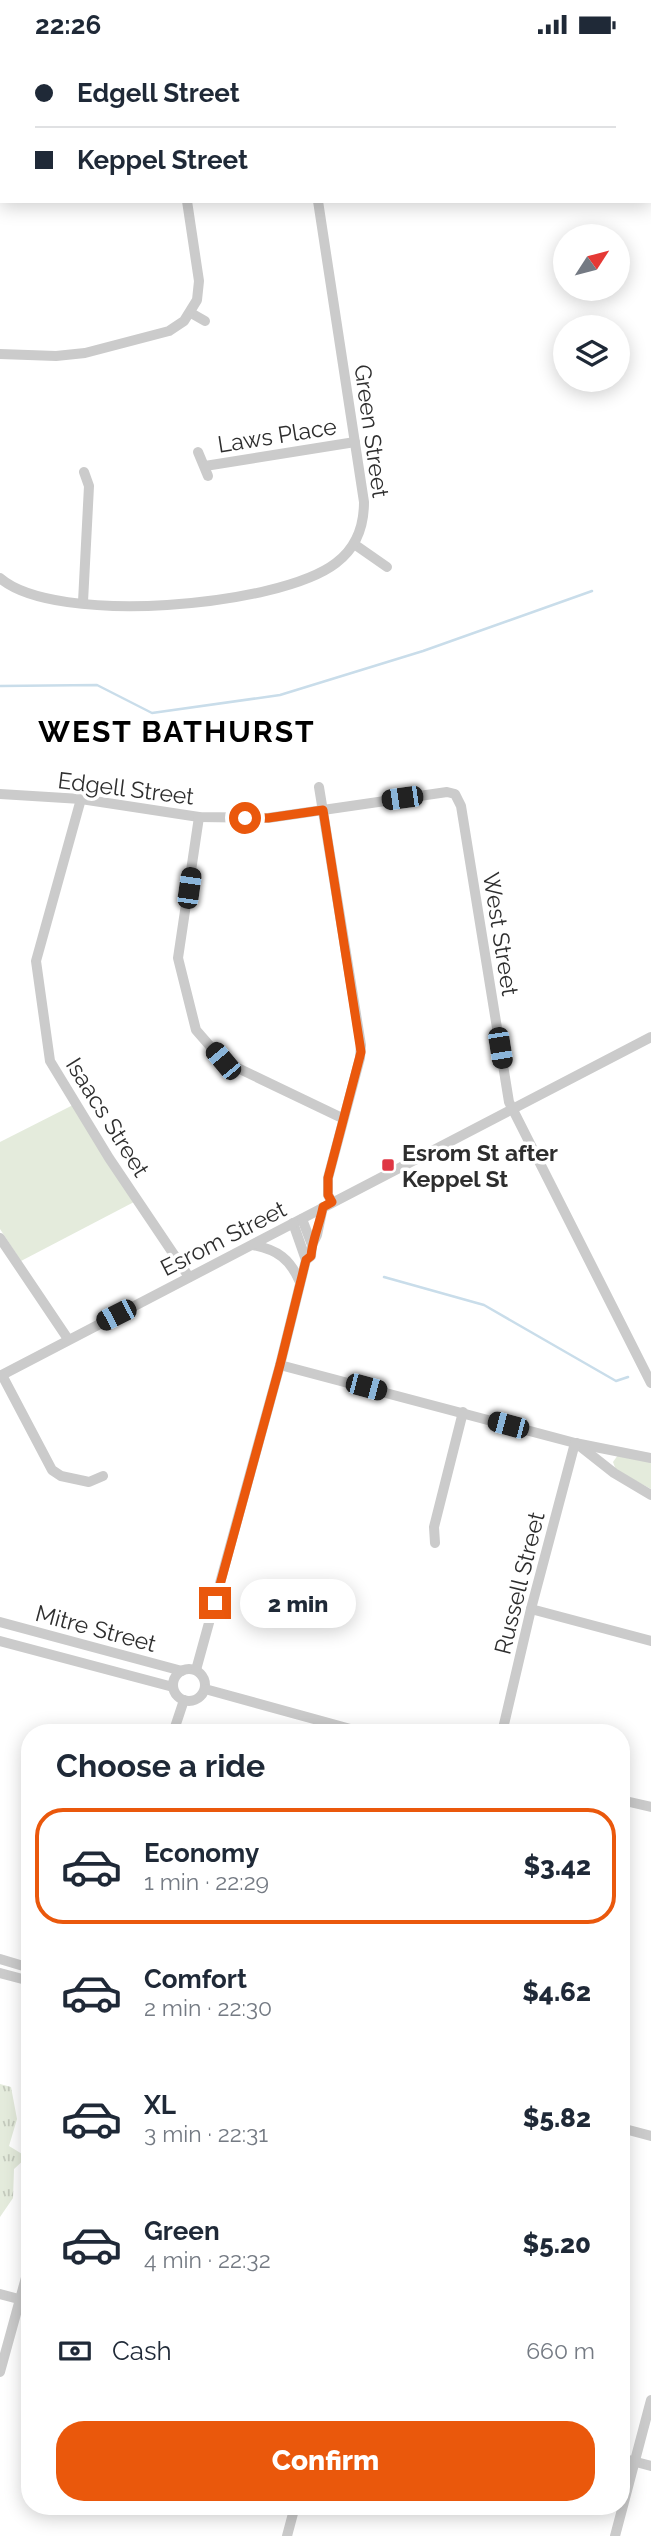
<!DOCTYPE html>
<html lang="en">
<head>
<meta charset="utf-8">
<style>
  :root { --surface:#fff; --page:#f2f2f3; --text:#1f2937; --muted:#747a83; --line:#e0e1e3; --accent:#ea580c }
  body { margin:0; font-family:Raleway,sans-serif; background:var(--page); color:var(--text); height:100vh; display:flex; flex-direction:column; font-size:26px; white-space:nowrap }
  * { box-sizing:border-box; margin:0 }
  p { font-size:23px; color:var(--muted) }
  .icon { flex:none; width:38px; height:38px; fill:none; stroke:currentColor; stroke-width:2; stroke-linecap:round; stroke-linejoin:round }
  .map { position:relative; flex:1; overflow:hidden }
  .panel { position:absolute; left:21px; top:1675px; width:609px; height:791px; display:flex; flex-direction:column; background:var(--surface); border-radius:28px; box-shadow:0 4px 18px #0003 }
  .panel>* { flex:none }
  .guide { position:absolute; left:0px; top:0px; width:651px; height:154px; box-shadow:0 4px 18px #0003; display:grid; align-content:center; height:154px; padding:0 35px; background:var(--surface) }
  .needle { width:46px; rotate:54deg }
  .fabs { position:absolute; left:553px; top:175px; display:grid; gap:14px }
  .fabs a { display:grid; place-items:center; width:77px; height:77px; border-radius:50%; background:var(--surface); box-shadow:0 4px 18px #0003; font-size:35px }
  .end { position:absolute; width:32px; height:32px; margin:-16px; border:9px solid #ea580c; background:#fff; box-shadow:0 0 0 4px #fff }
  .from { border-radius:50% }
  .bubble { position:absolute; height:49px; border-radius:24px; background:var(--surface); box-shadow:0 4px 18px #0003; font-size:23px; font-weight:800; line-height:49px; text-align:center }
  .car { position:absolute; width:21px; height:42px; margin:-21px -10px; border-radius:9px; box-shadow:0 0 5px 2px #0007; background:linear-gradient(#222 24%,#8ab4d8 0 40%,#222 0 76%,#8ab4d8 0 86%,#222 0) }
  .guide b { display:flex; align-items:center; gap:24px; height:66px; font-size:26px }
  .guide b+b { border-top:2px solid var(--line) }
  .guide i { width:18px; height:18px; background:var(--text) }
  ul { padding:0; list-style:none }
  li { display:flex; align-items:center; gap:21px; height:116px; margin:0 14px 10px; padding:0 21px; border:4px solid transparent; border-radius:28px }
  li div { flex:1 }
  li b { display:block; font-size:26px }
  li em { font-style:normal; font-weight:800 }
  li.on { border-color:var(--accent) }
  li>.icon { width:63px; height:63px; stroke-width:1.5 }
  h2 { padding:0 35px; font-size:32px; line-height:84px }
  .pay { display:flex; align-items:center; gap:18px; height:77px; padding:0 35px; font-size:26px }
  .pay p { margin-inline-start:auto }
  .action { display:flex; gap:14px; margin-top:auto; padding:14px 35px }
  .action a { flex:1; height:80px; border-radius:28px; background:var(--accent); color:#fff; font-size:28px; font-weight:800; line-height:80px; text-align:center }
  .status { display:flex; justify-content:space-between; align-items:center; height:49px; padding:0 35px; background:var(--surface); direction:ltr }
  .status svg { height:19px; fill:currentColor }
  .map>svg:first-child { display:block }
  .grass { fill:url(#grass-tufts) }
  .green { fill:#e4ebdc }
  .lines { fill:none; stroke-linecap:round; stroke-linejoin:round }
  .stream { stroke:#c9ddea; stroke-width:2.5 }
  .minor { stroke:#cbcbcb; stroke-width:10 }
  .route { stroke:#ea580c; stroke-width:9 }
  .poi-dot { fill:#df3643; stroke:#fff; stroke-width:2.5 }
  .labels { text-anchor:middle; dominant-baseline:central; stroke-width:7; stroke-linejoin:round; paint-order:stroke }
  .street-label { font-size:23px; fill:#2e2e2e; stroke:#fff }
  .poi-label { font-size:23px; font-weight:bold; fill:#2e2e2e; stroke:#fff; text-anchor:start }
  .district-label { font-size:30px; font-weight:bold; letter-spacing:2px; fill:#000; stroke:#fff }
</style>
</head>
<body>
<div class="status"><b>22:26</b><svg viewBox="0 0 49 12"><path d="M0 12V9h3v3zM5 12V6h3v6zM10 12V3h3v9zM15 12V0h3v12zM26 1h20v11H26zM47 4h2v5h-2z"/></svg></div>
<div class="map">
<svg width="651" height="2487" viewBox="0 0 651 2487">
  <defs>
    <pattern id="grass-tufts" width="24" height="20" patternUnits="userSpaceOnUse" patternTransform="scale(1.75)"><rect width="24" height="20" fill="#e4ebdc"/><path d="M3 7l-1-3M5 7V3M7 7l1-3M15 17l-1-3M17 17v-4M19 17l1-3" fill="none" stroke="#c4cabd"/></pattern>
  </defs>
  <rect width="100%" height="100%" fill="#fff"/>
  <polygon class="grass" points="0,2035 11,2038 17,2070 9,2097 27,2108 14,2120 13,2149 0,2168"/>
  <g class="green">
    <polygon points="73,1056 134,1153 21,1212 0,1180 0,1093"/>
    <polygon points="618,1406 651,1413 651,1440 616,1421 613,1413"/>
  </g>
  <g class="lines">
    <g class="stream">
      <polyline points="0,637 97,636 152,664 280,646 423,602 592,542"/>
      <polyline points="384,1228 484,1256 616,1332 628,1328"/>
    </g>
    <g class="minor">
      <polyline points="284,0 285,2"/>
      <polyline points="175,2 175,0"/>
      <polyline points="0,58 2,57"/>
      <polyline points="191,264 205,272"/>
      <polyline points="0,305 56,307 85,304 169,282 184,272 197,251 199,232 187,152"/>
      <polyline points="198,403 208,427"/>
      <polyline points="205,417 355,393"/>
      <polyline points="354,495 387,518"/>
      <path d="M0,529C55,577 279,558 336,514C356,499 364,477 364,453L318,152"/>
      <polyline points="83,553 89,437 84,423"/>
      <polyline points="319,738 361,996 360,1009 328,1129 328,1146 332,1153"/>
      <polyline points="0,745 81,750 199,768 268,769 447,743 455,745 461,757 509,1053 651,1334"/>
      <polyline points="81,750 36,912 50,1012 109,1109 189,1228"/>
      <polyline points="199,768 178,909 196,981 223,1012 342,1069"/>
      <polyline points="293,1174 306,1211"/>
      <polyline points="0,1189 68,1290"/>
      <path d="M253,1196C278,1201 290,1210 300,1233"/>
      <polyline points="312,1196 317,1186 323,1158"/>
      <polyline points="280,1316 575,1394 651,1409"/>
      <polyline points="2,1326 52,1421 61,1427 89,1433 103,1427"/>
      <polyline points="0,1327 651,988"/>
      <polyline points="576,1394 614,1424 651,1446"/>
      <polyline points="435,1494 434,1478 463,1363"/>
      <polyline points="531,1560 651,1592"/>
      <polyline points="0,1573 182,1622"/>
      <polyline points="0,1592 173,1638"/>
      <circle cx="189" cy="1636" r="16"/>
      <polyline points="196,1621 280,1316 306,1211 311,1207 312,1196 302,1170"/>
      <polyline points="205,1640 365,1684"/>
      <polyline points="173,1684 184,1651"/>
      <polyline points="502,1684 531,1560 575,1394"/>
      <polyline points="621,1751 651,1758"/>
      <polyline points="0,1910 30,1919"/>
      <polyline points="0,1924 30,1932"/>
      <polyline points="621,2079 651,2087"/>
      <polyline points="0,2245 30,2253"/>
      <polyline points="0,2323 30,2214"/>
      <polyline points="621,2409 651,2417"/>
      <polyline points="287,2487 295,2457"/>
      <polyline points="615,2487 651,2351"/>
    </g>
  </g>
  <g class="lines">
    <path class="route" d="M215,1554L280,1316L306,1211L311,1207C312,1192 320,1174 323,1158L332,1153L328,1146V1129L361,1003L323,761L268,769H245"/>
  </g>
  <rect class="poi-dot" x="381" y="1109" width="14" height="14" rx="3.5"/>
  <g class="labels">
    <g class="street-label">
      <text transform="translate(372 382) rotate(82)">Green Street</text>
      <text transform="translate(277 386) rotate(-9)">Laws Place</text>
      <text transform="translate(126 739) rotate(7)">Edgell Street</text>
      <text transform="translate(501 885) rotate(81)">West Street</text>
      <text transform="translate(108 1068) rotate(58)">Isaacs Street</text>
      <text transform="translate(223 1189) rotate(-27)">Esrom Street</text>
      <text transform="translate(519 1534) rotate(-76)">Russell Street</text>
      <text transform="translate(96 1579) rotate(15)">Mitre Street</text>
    </g>
    <g class="poi-label">
      <text x="402" y="1103">Esrom St after<tspan x="402" dy="26">Keppel St</tspan></text>
    </g>
    <g class="district-label">
      <text x="177" y="682">WEST BATHURST</text>
    </g>
  </g>
</svg>
<div class="fabs">
<a><svg class="needle" viewBox="-14 -14 28 28"><path d="M0-13l5 13h-10z" fill="#e53935"/><path d="M0 13l5-13h-10z" fill="#747a83"/></svg></a>
<a><svg class="icon" aria-label="layers" viewBox="0 0 24 24"><path d="M12 4l9 5-9 5-9-5zM3 14l9 5 9-5"/></svg></a>
</div>
<i class="end from" style="left:245px;top:769px"></i>
<i class="end" style="left:215px;top:1554px"></i>
<div class="bubble" style="left:240px;top:1530px;width:116px">2 min</div>
<i class="car" style="left:402px;top:749px;rotate:262deg"></i>
<i class="car" style="left:189px;top:839px;rotate:8deg"></i>
<i class="car" style="left:500px;top:999px;rotate:171deg"></i>
<i class="car" style="left:223px;top:1012px;rotate:320deg"></i>
<i class="car" style="left:116px;top:1266px;rotate:243deg"></i>
<i class="car" style="left:366px;top:1338px;rotate:105deg"></i>
<i class="car" style="left:508px;top:1376px;rotate:285deg"></i>
<div class="guide">
<b><i class="from"></i>Edgell Street</b>
<b><i></i>Keppel Street</b>
</div>
<section class="panel">
<h2>Choose a ride</h2>
<ul>
<li class="on"><svg class="icon" aria-label="car" viewBox="0 0 24 24"><path d="M5 17H2v-5l4-1 3-4h7l3 4 3 1v5h-3M9 17h6M6 11h13"/><circle cx="7" cy="17" r="2"/><circle cx="17" cy="17" r="2"/></svg><div><b>Economy</b><p>1 min · 22:29</p></div><em>$3.42</em></li>
<li><svg class="icon" aria-label="car" viewBox="0 0 24 24"><path d="M5 17H2v-5l4-1 3-4h7l3 4 3 1v5h-3M9 17h6M6 11h13"/><circle cx="7" cy="17" r="2"/><circle cx="17" cy="17" r="2"/></svg><div><b>Comfort</b><p>2 min · 22:30</p></div><em>$4.62</em></li>
<li><svg class="icon" aria-label="car" viewBox="0 0 24 24"><path d="M5 17H2v-5l4-1 3-4h7l3 4 3 1v5h-3M9 17h6M6 11h13"/><circle cx="7" cy="17" r="2"/><circle cx="17" cy="17" r="2"/></svg><div><b>XL</b><p>3 min · 22:31</p></div><em>$5.82</em></li>
<li><svg class="icon" aria-label="car" viewBox="0 0 24 24"><path d="M5 17H2v-5l4-1 3-4h7l3 4 3 1v5h-3M9 17h6M6 11h13"/><circle cx="7" cy="17" r="2"/><circle cx="17" cy="17" r="2"/></svg><div><b>Green</b><p>4 min · 22:32</p></div><em>$5.20</em></li>
</ul>
<div class="pay"><svg class="icon" aria-label="cash" viewBox="0 0 24 24"><path d="M3 7h18v10H3z"/><circle cx="12" cy="12" r="2"/></svg>Cash<p>660 m</p></div>
<div class="action"><a>Confirm</a></div>
</section>
</div>
</body>
</html>
